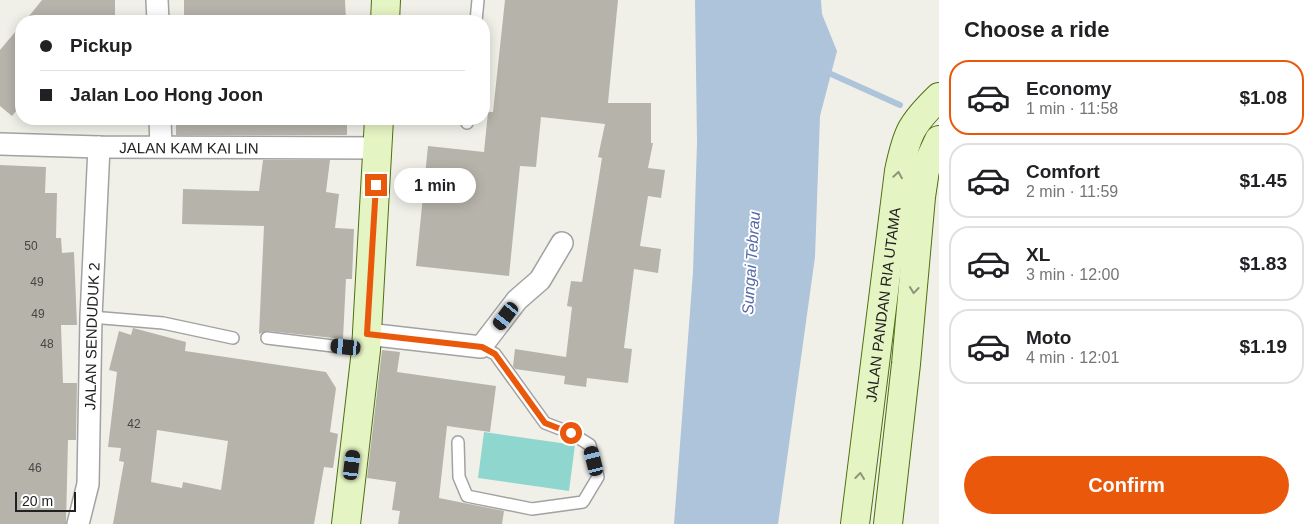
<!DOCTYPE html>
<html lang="en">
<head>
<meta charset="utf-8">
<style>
  :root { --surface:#fff; --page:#f6f6f6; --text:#202124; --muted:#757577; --line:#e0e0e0; --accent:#ea580c }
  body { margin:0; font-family:Helvetica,sans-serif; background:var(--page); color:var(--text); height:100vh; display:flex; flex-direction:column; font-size:19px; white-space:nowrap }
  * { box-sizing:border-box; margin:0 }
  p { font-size:16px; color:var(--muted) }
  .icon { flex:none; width:28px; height:28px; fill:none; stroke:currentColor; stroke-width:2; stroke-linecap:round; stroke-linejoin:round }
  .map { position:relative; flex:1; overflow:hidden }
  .drawer { display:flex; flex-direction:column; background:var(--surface); width:375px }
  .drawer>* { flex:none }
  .guide { position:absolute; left:15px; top:15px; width:475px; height:110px; border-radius:20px; box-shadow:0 2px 12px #0003; display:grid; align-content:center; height:110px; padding:0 25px; background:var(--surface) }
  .scale { position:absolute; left:15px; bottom:12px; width:61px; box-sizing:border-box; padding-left:5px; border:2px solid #212121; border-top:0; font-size:14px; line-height:18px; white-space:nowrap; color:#212121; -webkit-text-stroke:4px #fff; paint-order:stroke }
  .end { position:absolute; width:22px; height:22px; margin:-11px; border:6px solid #ea580c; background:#fff; box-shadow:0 0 0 2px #fff }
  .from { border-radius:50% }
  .bubble { position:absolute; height:35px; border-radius:18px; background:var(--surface); box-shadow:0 2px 12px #0003; font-size:16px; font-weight:700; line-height:35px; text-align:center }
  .car { position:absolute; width:15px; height:30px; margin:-15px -8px; border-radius:6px; box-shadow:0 0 4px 1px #0007; background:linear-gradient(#222 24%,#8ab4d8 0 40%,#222 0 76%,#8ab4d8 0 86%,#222 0) }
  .guide b { display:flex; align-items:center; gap:18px; height:48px; font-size:19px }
  .guide b+b { border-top:1px solid var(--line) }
  .guide i { width:12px; height:12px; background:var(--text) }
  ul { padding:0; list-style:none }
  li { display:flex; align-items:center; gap:15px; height:75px; margin:0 10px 8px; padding:0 15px; border:2px solid var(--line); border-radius:20px }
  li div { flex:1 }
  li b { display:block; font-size:19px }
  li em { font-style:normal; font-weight:700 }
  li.on { border-color:var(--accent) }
  li>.icon { width:45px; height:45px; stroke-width:1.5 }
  h2 { padding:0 25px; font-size:22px; line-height:60px }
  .primary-button { display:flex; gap:10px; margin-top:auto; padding:10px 25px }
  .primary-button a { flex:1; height:58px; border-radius:30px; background:var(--accent); color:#fff; font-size:20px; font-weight:700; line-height:58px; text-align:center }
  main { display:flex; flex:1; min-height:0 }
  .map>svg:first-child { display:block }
  .pitch { fill:#8fd7ce }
  .water { fill:#aec4da }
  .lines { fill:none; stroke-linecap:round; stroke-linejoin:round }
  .stream { stroke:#aec4da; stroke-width:6 }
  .building { fill:#b6b3ab; fill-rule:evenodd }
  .lane-casing { stroke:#a2a2a2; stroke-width:14 }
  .street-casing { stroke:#a2a2a2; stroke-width:24 }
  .secondary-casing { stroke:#4d7010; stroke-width:30 }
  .lane { stroke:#fff; stroke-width:11 }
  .street { stroke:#fff; stroke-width:21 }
  .secondary { stroke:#e5f4c3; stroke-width:28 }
  .oneway { stroke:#8d957a }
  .route { stroke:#ea580c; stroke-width:6 }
  .labels { text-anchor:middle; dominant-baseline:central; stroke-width:4; stroke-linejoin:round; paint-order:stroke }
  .number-label { font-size:12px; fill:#464644 }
  .street-label { font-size:15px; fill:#212121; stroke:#fff }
  .water-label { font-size:16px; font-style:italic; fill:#566aa9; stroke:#fff }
</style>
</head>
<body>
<main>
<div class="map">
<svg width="939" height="524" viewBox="0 0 939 524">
  <rect width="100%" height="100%" fill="#f0f0e9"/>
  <polygon class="pitch" points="484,432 575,445 569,491 478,478"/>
  <polygon class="water" points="695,0 821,0 822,14 837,51 820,116 815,257 778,524 674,524 693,272 697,142"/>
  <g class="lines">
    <polyline class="stream" points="831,74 900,105"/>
  </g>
  <g class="building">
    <polygon points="42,0 115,0 115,21 25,21"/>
    <polygon points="184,0 345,0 346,21 184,21"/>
    <polygon points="505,0 618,0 608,103 651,103 651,143 653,143 648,168 665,170 661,198 648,196 640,246 661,249 658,273 634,269 624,348 632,349 628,383 587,378 586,387 564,384 565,376 515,369 513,366 515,349 566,357 572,307 567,306 571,281 582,282 602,158 598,157 605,124 541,117 536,167 520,166 509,276 416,266 428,146 484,152 488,112 493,112"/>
    <polygon points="21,25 21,105 12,116 0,106 0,50"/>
    <rect x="176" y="119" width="171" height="16"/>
    <polygon points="263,160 330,160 326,192 339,194 335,228 354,229 352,279 346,279 343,339 268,331 259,334 264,226 182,224 183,189 259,191"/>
    <polygon points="0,165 46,167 45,193 57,193 56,238 61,238 62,253 74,252 77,325 61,325 63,383 77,383 76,440 68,440 66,524 0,524"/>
    <path d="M133,328L186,342L185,351L326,372L336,388L330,432L338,434L333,468L324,467L314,524H113L124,462L119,461L121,448L108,447L117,372L109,370L119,331L131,335ZM157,430L228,441L221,490L183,482L182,488L151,482Z"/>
    <polygon points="382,350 400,352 397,372 496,386 490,432 447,426 439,498 504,511 502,524 398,524 400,511 392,510 396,482 367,478"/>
  </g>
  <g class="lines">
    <defs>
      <g id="lane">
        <polyline points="476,21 478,0"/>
        <polyline points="467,123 467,119"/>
        <polyline points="91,317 163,323 233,338"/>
        <polyline points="267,338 366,350"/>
        <polyline points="458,442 459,477 467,496 532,509 583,502 598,477 590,445 571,433 545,423 495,354 481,347"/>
      </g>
      <g id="street">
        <polyline points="157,0 158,21"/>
        <polyline points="160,119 161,146"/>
        <path id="s1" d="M0,144L99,147L378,148"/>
        <polyline points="367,334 481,347 517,300 540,280 562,243"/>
        <path id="s2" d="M78,524L88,484L91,317L99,147"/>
      </g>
      <g id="secondary">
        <polyline points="385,21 386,0"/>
        <polyline points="346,524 366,350 379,119"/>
        <path id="s3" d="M855,524L899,171C907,133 911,124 939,97"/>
        <polyline points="888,524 906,364 921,197 925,170 939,140"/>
      </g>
    </defs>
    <use href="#lane" class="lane-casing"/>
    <use href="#street" class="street-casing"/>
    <use href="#secondary" class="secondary-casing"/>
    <use href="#lane" class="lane"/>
    <use href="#street" class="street"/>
    <use href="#secondary" class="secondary"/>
  </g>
  <defs><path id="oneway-chevron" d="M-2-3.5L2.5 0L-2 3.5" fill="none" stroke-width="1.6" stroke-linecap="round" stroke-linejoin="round" transform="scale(1.25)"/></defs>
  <g class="oneway">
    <use href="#oneway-chevron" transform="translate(898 175) rotate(-81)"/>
    <use href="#oneway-chevron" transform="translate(914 290) rotate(96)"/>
    <use href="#oneway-chevron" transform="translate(860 476) rotate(-83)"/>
  </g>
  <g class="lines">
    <polyline class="route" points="376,185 367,334 482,347 495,354 545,423 571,433"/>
  </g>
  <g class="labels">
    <g class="number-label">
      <text x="31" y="246">50</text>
      <text x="37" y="282">49</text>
      <text x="38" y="314">49</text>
      <text x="47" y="344">48</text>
      <text x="134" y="424">42</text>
      <text x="35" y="468">46</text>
    </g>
    <g class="street-label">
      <text stroke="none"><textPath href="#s1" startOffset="189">JALAN KAM KAI LIN</textPath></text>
      <text stroke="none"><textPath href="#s3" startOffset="221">JALAN PANDAN RIA UTAMA</textPath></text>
      <text stroke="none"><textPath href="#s2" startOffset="189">JALAN SENDUDUK 2</textPath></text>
    </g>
    <g class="water-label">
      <text transform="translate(751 263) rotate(-86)">Sungai Tebrau</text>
    </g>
  </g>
</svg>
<div class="scale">20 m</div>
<i class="end from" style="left:571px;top:433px"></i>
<i class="end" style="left:376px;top:185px"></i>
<div class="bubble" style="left:394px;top:168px;width:82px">1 min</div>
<i class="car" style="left:506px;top:316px;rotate:217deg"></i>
<i class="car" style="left:346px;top:347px;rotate:276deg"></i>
<i class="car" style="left:594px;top:461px;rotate:346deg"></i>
<i class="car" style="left:352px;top:465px;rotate:7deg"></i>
<div class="guide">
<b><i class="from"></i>Pickup</b>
<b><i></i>Jalan Loo Hong Joon</b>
</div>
</div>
<section class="drawer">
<h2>Choose a ride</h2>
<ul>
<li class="on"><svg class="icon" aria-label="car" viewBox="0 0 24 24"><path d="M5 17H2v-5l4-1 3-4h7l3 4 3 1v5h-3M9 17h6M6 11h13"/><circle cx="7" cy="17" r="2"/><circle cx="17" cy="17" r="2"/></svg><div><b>Economy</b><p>1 min · 11:58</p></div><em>$1.08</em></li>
<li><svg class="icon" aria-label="car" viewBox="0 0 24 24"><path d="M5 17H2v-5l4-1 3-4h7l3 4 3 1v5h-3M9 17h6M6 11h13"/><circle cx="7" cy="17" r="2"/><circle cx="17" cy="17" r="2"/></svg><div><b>Comfort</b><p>2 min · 11:59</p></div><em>$1.45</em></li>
<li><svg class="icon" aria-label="car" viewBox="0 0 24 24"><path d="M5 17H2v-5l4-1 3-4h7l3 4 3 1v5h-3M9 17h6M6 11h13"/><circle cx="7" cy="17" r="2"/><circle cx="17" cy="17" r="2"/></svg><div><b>XL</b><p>3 min · 12:00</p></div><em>$1.83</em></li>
<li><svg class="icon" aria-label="car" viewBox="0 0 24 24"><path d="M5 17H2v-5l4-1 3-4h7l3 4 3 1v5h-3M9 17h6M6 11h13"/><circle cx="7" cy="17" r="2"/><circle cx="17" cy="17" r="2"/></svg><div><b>Moto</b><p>4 min · 12:01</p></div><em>$1.19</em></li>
</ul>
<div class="primary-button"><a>Confirm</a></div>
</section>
</main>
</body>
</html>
